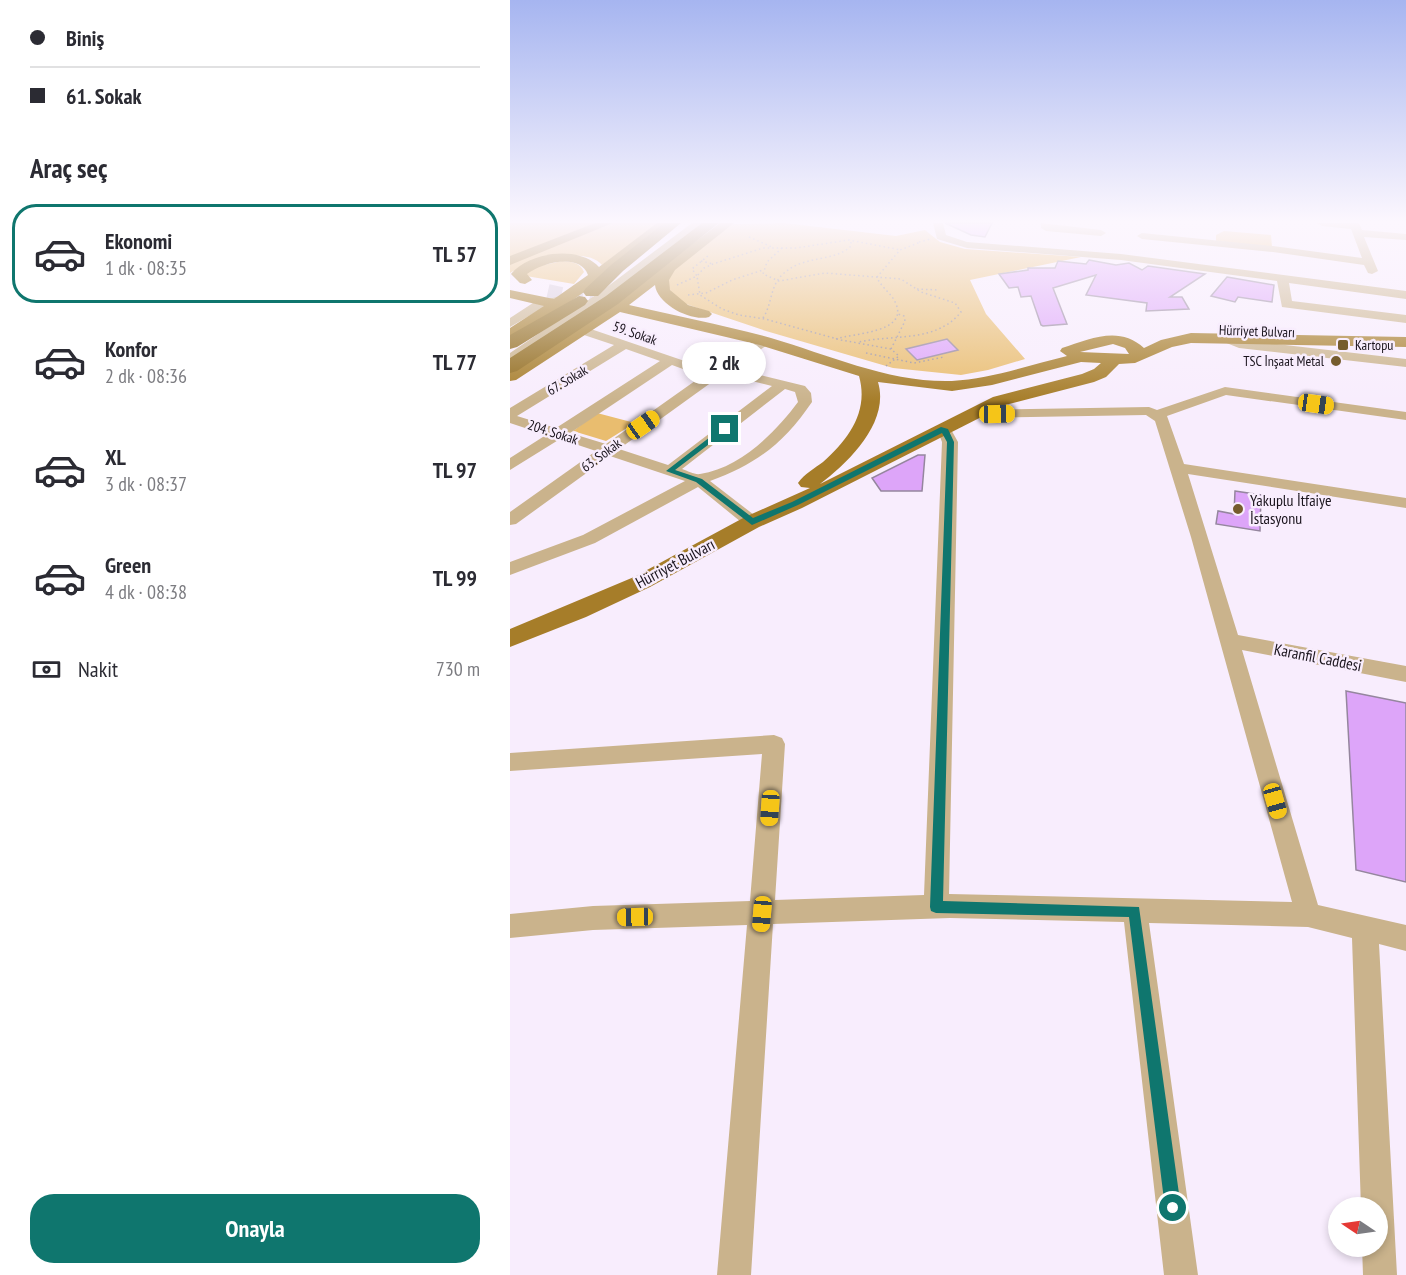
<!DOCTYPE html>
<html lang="tr">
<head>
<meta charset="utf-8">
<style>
  :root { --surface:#fff; --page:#f2f2f3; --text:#2b2b33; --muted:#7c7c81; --line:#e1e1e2; --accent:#0f766e }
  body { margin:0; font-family:"PT Sans Narrow",sans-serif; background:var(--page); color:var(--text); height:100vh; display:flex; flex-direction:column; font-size:22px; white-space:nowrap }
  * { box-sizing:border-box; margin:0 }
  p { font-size:20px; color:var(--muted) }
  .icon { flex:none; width:33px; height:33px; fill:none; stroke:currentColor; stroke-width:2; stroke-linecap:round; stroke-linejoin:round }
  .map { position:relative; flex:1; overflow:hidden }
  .side { display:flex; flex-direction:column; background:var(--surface); width:510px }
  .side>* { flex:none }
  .hud { display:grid; align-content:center; height:132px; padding:0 30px; background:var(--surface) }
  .needle { width:39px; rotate:283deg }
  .controls { position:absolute; left:818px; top:1197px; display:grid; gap:12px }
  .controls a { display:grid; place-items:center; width:60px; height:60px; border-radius:50%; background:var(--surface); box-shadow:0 3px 9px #0003; font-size:30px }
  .end { position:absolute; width:27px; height:27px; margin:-14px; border:8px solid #0f766e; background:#fff; box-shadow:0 0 0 3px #fff }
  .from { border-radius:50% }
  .bubble { position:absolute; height:42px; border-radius:21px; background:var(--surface); box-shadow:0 3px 9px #0003; font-size:20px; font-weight:700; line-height:42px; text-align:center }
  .car { position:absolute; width:18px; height:36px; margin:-18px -9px; border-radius:8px; box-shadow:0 0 4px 2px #0007; background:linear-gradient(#f5c518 24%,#345 0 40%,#f5c518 0 76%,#345 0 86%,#f5c518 0) }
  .hud b { display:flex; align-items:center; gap:21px; height:57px; font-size:22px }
  .hud b+b { border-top:2px solid var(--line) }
  .hud i { width:15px; height:15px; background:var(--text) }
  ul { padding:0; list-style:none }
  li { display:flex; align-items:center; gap:18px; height:99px; margin:0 12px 9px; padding:0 18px; border:3px solid transparent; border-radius:24px }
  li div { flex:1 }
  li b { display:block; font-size:22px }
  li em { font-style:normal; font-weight:700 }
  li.selected { border-color:var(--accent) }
  li>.icon { width:54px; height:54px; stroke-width:1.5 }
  h2 { padding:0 30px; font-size:27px; line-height:72px }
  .pay { display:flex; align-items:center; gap:15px; height:66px; padding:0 30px; font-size:22px }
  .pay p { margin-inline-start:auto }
  .button { display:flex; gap:12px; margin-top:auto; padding:12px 30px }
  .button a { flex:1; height:69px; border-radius:24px; background:var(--accent); color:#fff; font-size:24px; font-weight:700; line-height:69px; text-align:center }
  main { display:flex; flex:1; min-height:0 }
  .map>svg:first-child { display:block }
  .green { fill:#e9bd6f }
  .building { fill:#dda5f9; stroke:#95869e; stroke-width:1.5 }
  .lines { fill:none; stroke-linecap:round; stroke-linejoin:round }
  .major-tunnel { stroke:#d7ccdb; stroke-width:14; stroke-dasharray:14 7; stroke-linecap:butt }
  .path { stroke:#9b929f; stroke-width:1.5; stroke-dasharray:1.5 3; stroke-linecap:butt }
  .minor { fill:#cab38c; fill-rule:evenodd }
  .major { fill:#a67d29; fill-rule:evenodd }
  .highway { fill:#916b1b; fill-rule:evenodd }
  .route { fill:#0f766e }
  .poi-dot { fill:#755c2d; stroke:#f8edfd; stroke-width:2 }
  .labels { text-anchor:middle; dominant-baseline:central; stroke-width:5; stroke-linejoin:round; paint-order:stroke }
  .far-street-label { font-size:14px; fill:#1a141d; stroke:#f8edfd }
  .far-poi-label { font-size:14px; fill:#1a141d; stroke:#f8edfd; text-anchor:start }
  .poi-label { font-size:16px; fill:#1a141d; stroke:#f8edfd; text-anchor:start }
  .street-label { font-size:16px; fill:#1a141d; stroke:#f8edfd }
</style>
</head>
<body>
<main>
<section class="side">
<div class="hud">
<b><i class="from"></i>Biniş</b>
<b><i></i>61. Sokak</b>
</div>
<h2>Araç seç</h2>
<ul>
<li class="selected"><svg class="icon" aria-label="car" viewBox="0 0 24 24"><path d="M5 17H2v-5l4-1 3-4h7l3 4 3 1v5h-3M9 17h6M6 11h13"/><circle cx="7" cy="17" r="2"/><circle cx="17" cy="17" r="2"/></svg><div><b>Ekonomi</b><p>1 dk · 08:35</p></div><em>TL 57</em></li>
<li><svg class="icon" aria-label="car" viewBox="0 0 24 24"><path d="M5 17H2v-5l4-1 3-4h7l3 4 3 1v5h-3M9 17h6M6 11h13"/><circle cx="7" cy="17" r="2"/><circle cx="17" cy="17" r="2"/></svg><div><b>Konfor</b><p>2 dk · 08:36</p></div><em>TL 77</em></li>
<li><svg class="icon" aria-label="car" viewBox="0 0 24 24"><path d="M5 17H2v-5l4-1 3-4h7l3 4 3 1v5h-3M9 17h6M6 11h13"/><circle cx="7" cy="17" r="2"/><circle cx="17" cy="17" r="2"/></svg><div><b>XL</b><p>3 dk · 08:37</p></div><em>TL 97</em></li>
<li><svg class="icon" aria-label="car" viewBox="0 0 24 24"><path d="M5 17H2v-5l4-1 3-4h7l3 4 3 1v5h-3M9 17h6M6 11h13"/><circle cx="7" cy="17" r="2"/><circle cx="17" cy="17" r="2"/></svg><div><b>Green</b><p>4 dk · 08:38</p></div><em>TL 99</em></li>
</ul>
<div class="pay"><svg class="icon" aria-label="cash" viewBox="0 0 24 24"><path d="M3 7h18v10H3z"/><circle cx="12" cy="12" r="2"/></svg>Nakit<p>730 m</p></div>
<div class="button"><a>Onayla</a></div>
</section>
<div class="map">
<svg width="896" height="1275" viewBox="0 0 896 1275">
  <rect width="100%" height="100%" fill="#f8edfd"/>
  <g class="green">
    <polygon points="0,223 86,223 0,257"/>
    <path d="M103,223H148L92,265C76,245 19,262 0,273V263Z"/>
    <path d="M274,223L386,236L415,230L430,242L455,249L571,257L460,280L476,314L515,359L478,370L451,375L383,368L256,331L170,302C160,293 157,288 158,275L221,224Z"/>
    <polygon points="714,231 761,235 762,247 706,241 706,235"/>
    <path d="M52,261C62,262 70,262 74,272L64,284L16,276V269Z"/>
    <polygon points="87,413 125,423 96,441 63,431"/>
  </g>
  <g class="building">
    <polygon points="435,223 482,223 475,237 461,235"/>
    <polygon points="579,260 606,265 619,263 632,270 638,266 695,274 660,297 672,297 679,309 636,311 637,303 576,295 586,275 543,288 557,324 533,326 531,325 521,296 511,297 508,287 499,288 489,274 518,270 518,268 545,268 548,261 576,264"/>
    <polygon points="717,277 764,285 762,302 728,297 725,302 701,296"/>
    <polygon points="437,339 448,350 407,360 396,349"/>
    <polygon points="408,455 415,455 412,491 371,491 362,478"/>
    <polygon points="725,491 751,495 750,531 706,524 708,511 724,514"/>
    <polygon points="836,691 896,703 896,882 846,870"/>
  </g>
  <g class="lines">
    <polyline class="major-tunnel" points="38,291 82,301"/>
    <g class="path">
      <polyline points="239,237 262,247"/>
      <polyline points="409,242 421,239"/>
      <path d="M272,248L257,262L253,274L269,281L315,273L391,279L411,292L445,303L451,312C426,343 384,334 349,342"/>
      <polyline points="191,261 203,264"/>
      <polyline points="167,285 187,276 182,269 199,255"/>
      <polyline points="407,289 429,290"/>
      <polyline points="178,295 196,293 222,280 253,270"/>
      <path d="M253,318C262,305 260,286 272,275C293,254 324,263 341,246V241"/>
      <path d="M326,339C343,333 398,333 386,304C382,293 371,288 367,277L390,250L408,243L409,240"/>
      <polyline points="381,349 395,321 394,316 388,314"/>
      <polyline points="356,353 404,363 434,357"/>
      <polyline points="376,366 389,356 381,349 331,340 255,319 229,315 212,309 190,295 187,276 194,268 203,264 253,248 286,248 339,240 391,250"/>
    </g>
    <g class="minor">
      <polygon points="182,223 194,223 101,294 0,363 0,353 93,290"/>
      <polygon points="423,223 433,223 436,235 457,242 611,254 896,291 896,299 779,283 782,301 896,315 896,323 772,307 767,281 611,260 457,248 427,239"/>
      <polygon points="531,223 591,230 596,233 591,236 536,231 531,228"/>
      <polygon points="807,223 849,223 852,230 896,234 896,240 854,237 868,271 862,274 858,273 854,265 763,252 632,239 627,236 632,233 763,246 852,258 841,229 812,226"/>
      <polygon points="54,295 60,299 58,302 31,309 0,327 0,318 23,303"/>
      <path d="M72,326L201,370L249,338H259L260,341L259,344L222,368L295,386L301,393L302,402C274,443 247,464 200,481L248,518L250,522L248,526H236L188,487L85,543L0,575V562L73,535L175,481L100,456L6,524L0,525V512L86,451L50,439L0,470V458L36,435L0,423V408L104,345L68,333L66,330ZM116,349L150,361L46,428L7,416ZM162,365L192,376L96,444L60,433ZM213,374L262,386L158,465L109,449ZM275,389L285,392L288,402C265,433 230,468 190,474C185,475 178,471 172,469Z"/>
      <polygon points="714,333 732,340 896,359 896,367 729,348 709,340 708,337"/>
      <polygon points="715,387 896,412 896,420 716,395 657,416 674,464 896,498 896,508 678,474 728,635 896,666 896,682 732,650 808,905 896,925 896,951 869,944 887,1275 853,1275 852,1246 867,1246 867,1208 851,1208 842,938 798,927 639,923 688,1275 654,1275 614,922 440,918 263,924 241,1275 207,1275 237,925 83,930 0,938 0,914 83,906 240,901 252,754 0,771 0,753 264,735 272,738 275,744 265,900 414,895 432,442 427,429 434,425 439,426 448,442 439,894 782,902 681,537 645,421 636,415 465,418 458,414 465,410 639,407 647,410"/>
    </g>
    <g class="major">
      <polygon points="85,223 103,223 0,265 0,256"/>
      <path d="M147,223H155L157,226L91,280L53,307L0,340V328L34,306L0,298V290L44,299L78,275C70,252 31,263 17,274L22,280L15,284L10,283L1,274C19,252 69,245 89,267Z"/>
      <path d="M210,223H224L165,270L159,280L160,290L178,305L199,311L202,314L199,317C181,322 147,304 145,285L119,305C166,316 214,325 261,338C319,355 380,383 442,381C480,379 520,365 557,356L550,351L552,348C580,339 609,325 634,348L651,340L681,333L896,337V347L681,343L662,347L625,363L609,364L596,377L584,382L495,405L292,508L249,527L140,587L76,617L0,647V629L124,577L235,517L300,488L291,487L288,483C294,474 305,468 313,462C339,439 359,411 349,376L250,345L110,312L6,380L0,381V369L98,307ZM603,344L615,348L619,354L570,352ZM571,362L591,363L584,369L572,374L483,397L310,484C339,462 380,422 368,382L442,391L482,385Z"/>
    </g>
    <g class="highway">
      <polygon points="154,223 171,223 113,271 88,296 76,296 73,292 76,288 101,265"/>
      <polygon points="192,223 209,223 108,304 7,371 0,373 0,358 96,296"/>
      <polygon points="69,296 75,297 78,301 75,305 7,347 0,349 0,335"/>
    </g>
  </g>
  <linearGradient id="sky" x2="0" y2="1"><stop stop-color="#a6b5f0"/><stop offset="0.55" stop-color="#fcf7fe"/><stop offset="1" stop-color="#fcf7fe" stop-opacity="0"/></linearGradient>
  <rect width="896" height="402" fill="url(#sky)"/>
  <polygon class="route" points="213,427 219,429 165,470 192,479 243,518 282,502 431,427 438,429 444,442 433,901 629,907 671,1208 669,1214 663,1216 657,1214 655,1208 619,917 426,913 421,911 420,907 437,442 432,433 288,505 242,525 186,482 156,471"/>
  <g class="poi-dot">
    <rect x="827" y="339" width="12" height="12" rx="3"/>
    <circle cx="826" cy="361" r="6"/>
    <circle cx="728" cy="509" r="6"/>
  </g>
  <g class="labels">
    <g class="far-street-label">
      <text transform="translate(747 331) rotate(2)">Hürriyet Bulvarı</text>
      <text transform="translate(125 333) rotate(19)">59. Sokak</text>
      <text transform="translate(57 380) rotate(-31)">67. Sokak</text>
      <text transform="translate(43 432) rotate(18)">204. Sokak</text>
      <text transform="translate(91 455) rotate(-36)">63. Sokak</text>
    </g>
    <g class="far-poi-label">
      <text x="845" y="345">Kartopu</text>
      <text x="814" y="361" text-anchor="end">TSC İnşaat Metal</text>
    </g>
    <g class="poi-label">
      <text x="740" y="500">Yakuplu İtfaiye<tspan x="740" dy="18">İstasyonu</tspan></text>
    </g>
    <g class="street-label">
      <text transform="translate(165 563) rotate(-28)">Hürriyet Bulvarı</text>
      <text transform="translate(808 657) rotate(11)">Karanfil Caddesi</text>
    </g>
  </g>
</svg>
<div class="controls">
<a><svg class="needle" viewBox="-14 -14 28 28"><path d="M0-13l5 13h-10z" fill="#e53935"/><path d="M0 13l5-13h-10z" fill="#7c7c81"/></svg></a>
</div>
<i class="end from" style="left:663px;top:1208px"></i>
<i class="end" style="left:215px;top:429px"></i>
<div class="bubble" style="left:172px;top:342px;width:84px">2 dk</div>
<i class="car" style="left:806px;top:404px;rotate:98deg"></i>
<i class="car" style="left:487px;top:414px;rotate:89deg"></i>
<i class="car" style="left:133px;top:425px;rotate:55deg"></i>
<i class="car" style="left:765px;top:801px;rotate:164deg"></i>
<i class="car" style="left:260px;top:808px;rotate:184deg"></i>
<i class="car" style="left:252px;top:914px;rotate:185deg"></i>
<i class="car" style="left:125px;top:917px;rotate:269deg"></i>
</div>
</main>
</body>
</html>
